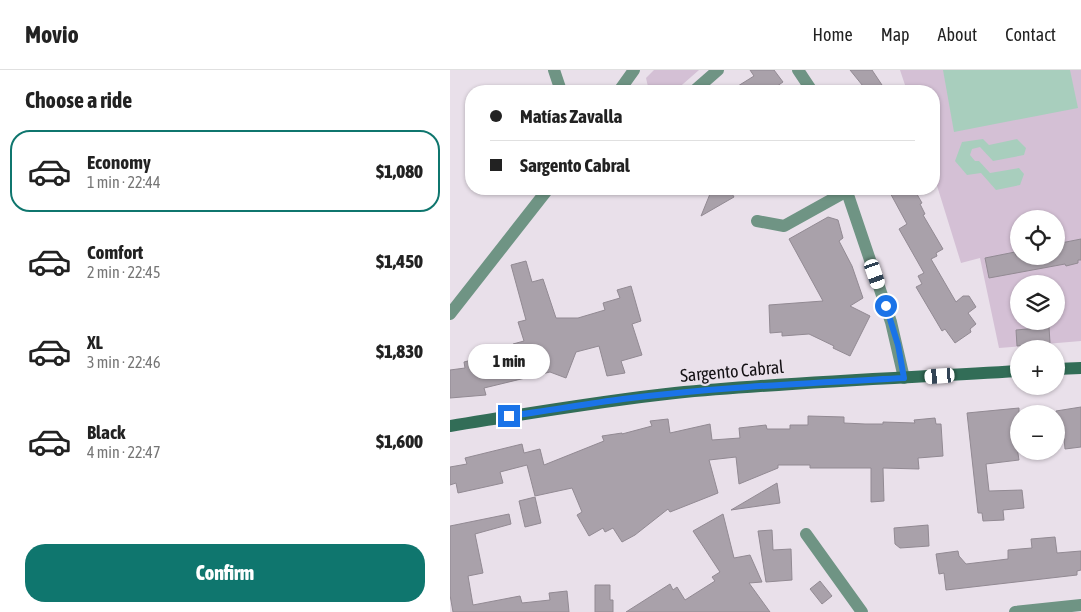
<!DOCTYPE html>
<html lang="en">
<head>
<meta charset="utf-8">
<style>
  :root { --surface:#fff; --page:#f6f6f6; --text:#222; --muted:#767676; --line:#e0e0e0; --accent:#0f766e }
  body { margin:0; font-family:"Asap Condensed",sans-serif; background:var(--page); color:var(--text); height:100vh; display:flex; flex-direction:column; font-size:19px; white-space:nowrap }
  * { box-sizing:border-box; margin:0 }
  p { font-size:16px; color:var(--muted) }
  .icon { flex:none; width:28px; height:28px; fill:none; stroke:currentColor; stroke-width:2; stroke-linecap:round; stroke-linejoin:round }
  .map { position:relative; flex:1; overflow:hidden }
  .sheet { display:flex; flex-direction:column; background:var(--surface); width:450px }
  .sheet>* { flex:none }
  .top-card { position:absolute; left:15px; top:15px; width:475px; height:110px; border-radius:20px; box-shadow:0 1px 4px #0004; display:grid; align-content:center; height:110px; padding:0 25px; background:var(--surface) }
  .controls { position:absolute; left:560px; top:140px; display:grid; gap:10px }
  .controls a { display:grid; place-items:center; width:55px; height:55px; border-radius:50%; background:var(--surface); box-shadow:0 1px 4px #0004; font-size:25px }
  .end { position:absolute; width:22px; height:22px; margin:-11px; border:6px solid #1a73e8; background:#fff; box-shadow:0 0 0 2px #fff }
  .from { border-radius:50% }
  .bubble { position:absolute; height:35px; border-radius:18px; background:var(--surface); box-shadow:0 1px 4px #0004; font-size:16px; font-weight:800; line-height:35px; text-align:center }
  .car { position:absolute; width:15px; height:30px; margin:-15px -8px; border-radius:6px; box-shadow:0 0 4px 1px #0007; background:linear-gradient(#fff 24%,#345 0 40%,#fff 0 76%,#345 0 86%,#fff 0) }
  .top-card b { display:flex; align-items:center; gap:18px; height:48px; font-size:19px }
  .top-card b+b { border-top:1px solid var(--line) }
  .top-card i { width:12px; height:12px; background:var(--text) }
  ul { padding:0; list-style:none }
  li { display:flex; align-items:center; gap:15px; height:82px; margin:0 10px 8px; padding:0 15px; border:2px solid transparent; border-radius:20px }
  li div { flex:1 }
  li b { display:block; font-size:19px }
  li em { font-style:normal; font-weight:800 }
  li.current { border-color:var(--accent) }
  li>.icon { width:45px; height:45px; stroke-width:1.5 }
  h2 { padding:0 25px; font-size:22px; line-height:60px }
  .button { display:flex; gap:10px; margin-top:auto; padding:10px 25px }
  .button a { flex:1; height:58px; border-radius:20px; background:var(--accent); color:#fff; font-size:20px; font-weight:800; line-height:58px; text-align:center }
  header { display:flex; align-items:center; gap:30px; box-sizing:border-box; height:70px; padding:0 25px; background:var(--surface); border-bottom:1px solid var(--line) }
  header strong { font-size:24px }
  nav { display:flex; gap:28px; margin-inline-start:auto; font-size:18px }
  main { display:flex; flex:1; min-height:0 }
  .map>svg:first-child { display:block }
  .green { fill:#d4c0d5; fill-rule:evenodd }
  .water { fill:#a8cebd }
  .building { fill:#a9a1aa; stroke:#928a93 }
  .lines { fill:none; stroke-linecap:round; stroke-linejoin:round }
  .minor { stroke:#6f9484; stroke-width:12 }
  .secondary { stroke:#326d57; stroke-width:12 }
  .route { stroke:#1a73e8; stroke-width:6 }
  .labels { text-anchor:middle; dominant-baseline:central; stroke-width:4.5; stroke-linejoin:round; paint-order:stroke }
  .street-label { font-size:18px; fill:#131013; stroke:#e9e0ea }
</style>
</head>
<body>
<header>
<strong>Movio</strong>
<nav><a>Home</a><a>Map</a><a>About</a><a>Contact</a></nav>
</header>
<main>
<section class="sheet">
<h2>Choose a ride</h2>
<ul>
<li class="current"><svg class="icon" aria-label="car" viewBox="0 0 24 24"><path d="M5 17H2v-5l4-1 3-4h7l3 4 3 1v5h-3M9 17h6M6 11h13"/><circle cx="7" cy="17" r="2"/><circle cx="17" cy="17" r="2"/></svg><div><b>Economy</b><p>1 min · 22:44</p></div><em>$1,080</em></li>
<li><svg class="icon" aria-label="car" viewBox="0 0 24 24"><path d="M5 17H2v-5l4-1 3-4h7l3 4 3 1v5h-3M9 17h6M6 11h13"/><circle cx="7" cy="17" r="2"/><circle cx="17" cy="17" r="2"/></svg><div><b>Comfort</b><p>2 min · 22:45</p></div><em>$1,450</em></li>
<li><svg class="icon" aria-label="car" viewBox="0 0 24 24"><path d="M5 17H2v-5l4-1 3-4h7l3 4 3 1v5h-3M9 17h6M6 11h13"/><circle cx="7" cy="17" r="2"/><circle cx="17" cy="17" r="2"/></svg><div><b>XL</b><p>3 min · 22:46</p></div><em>$1,830</em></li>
<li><svg class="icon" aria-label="car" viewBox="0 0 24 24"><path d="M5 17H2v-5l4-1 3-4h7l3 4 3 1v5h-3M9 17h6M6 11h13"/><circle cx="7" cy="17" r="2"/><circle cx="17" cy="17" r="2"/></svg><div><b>Black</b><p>4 min · 22:47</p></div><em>$1,600</em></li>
</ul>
<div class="button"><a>Confirm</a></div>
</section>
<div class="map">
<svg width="631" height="542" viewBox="0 0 631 542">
  <rect width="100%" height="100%" fill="#e9e0ea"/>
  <g class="green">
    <polygon points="204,0 249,0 225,21 199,21 196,8"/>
    <path d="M450,0H631V271L549,278L530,188L511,193L484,106V21H457ZM569,149H606V186H569ZM569,214H606V251H569Z"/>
  </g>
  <g class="water">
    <polygon points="493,0 620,0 628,38 504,62"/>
    <polygon points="533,69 539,75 567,69 576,78 574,85 543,91 530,77 522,79 520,85 525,91 529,91 540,103 569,98 574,104 570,115 546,120 531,103 517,105 505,91 512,72"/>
  </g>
  <g class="building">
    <polygon points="300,0 324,0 333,12 320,21 280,21 304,6"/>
    <polygon points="400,0 422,0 432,15 422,21 417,21"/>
    <polygon points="262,119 279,119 284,127 251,146"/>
    <polygon points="438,119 464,119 472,133 470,134 475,144 473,145 493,179 486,183 487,186 481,189 506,232 513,226 519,226 526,237 518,243 526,254 520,259 521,262 505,273 495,259 492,261 466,217 472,214 468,206 474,203 449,159 457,154"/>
    <polygon points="378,147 388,150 393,168 389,171 402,196 413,228 400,236 420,246 400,286 383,278 384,276 359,264 332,266 332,262 320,263 319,235 373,231 339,169"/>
    <polygon points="631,169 631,190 628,190 628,193 616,196 615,194 539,208 535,188 565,182 566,186 606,186 606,174"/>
    <polygon points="76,191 82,212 93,209 106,248 128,248 155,240 153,233 170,228 167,220 181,216 191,251 182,254 192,285 171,291 175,303 157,306 149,276 126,282 116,308 100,302 34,318 36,325 0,328 0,300 15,298 14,292 65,279 63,274 74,271 68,252 76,250 61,195"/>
    <polygon points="599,257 600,273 567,276 566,260"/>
    <polygon points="631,337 631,377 615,379 614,368 606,369 606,341"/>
    <polygon points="569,338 569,371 566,371 569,390 536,394 539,421 572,420 574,438 553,440 554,450 533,451 532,443 528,443 517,343"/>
    <polygon points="358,346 394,347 394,353 415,354 433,354 433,352 465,353 464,350 485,348 486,354 491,354 493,386 468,388 469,399 433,398 434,431 421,432 421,398 360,398 360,395 328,395 328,398 289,414 286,387 259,390 268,423 220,442 218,439 185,465 172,472 163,458 155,462 153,458 139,466 127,445 132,442 122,418 85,426 77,395 50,402 53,413 8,423 6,413 0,415 0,397 17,394 15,388 72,374 74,383 90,379 94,395 154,371 152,366 172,363 172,364 202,356 200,351 218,349 220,363 260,354 262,370 290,368 289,358 316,355 317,359 340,359 340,355 358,355"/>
    <polygon points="327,413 330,433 281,440"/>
    <polygon points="85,427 91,453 75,457 69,431"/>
    <polygon points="59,444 61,454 25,464 33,503 18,506 23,535 70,526 72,533 100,530 99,523 117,521 119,542 3,542 0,525 0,456"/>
    <polygon points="273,444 284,488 300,485 312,512 299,513 320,542 176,542 220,514 223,520 227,517 235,530 265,511 262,507 270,502 243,461"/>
    <polygon points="478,455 479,476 450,478 445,474 444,458"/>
    <polygon points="322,460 323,480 341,479 342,510 316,512 308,461"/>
    <polygon points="605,467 607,483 631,481 631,500 627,501 627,505 496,520 494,503 489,504 486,484 508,481 509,486 516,494 558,489 558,480 582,478 581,469"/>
    <polygon points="370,511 382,526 372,534 360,519"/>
    <polygon points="145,515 160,515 160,530 163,530 163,542 145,542"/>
  </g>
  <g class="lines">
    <g class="minor">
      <polyline points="104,0 111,21"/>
      <polyline points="348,0 362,21"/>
      <polyline points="169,21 184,0"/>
      <polyline points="244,21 268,0"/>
      <polyline points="396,119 441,252 454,308"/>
      <polyline points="307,151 334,156 397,121"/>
      <polyline points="0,244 98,119"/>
      <polyline points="356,464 412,542"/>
      <polyline points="565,542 631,535"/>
    </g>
    <g class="secondary">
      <polyline points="606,299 631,298"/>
      <path d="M0,356C75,344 150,331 225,323C339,312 454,308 569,301"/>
    </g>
  </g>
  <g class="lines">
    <path class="route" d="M59,346C97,341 135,334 173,329C266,317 360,313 454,308L448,275L436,236"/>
  </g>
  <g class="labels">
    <g class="street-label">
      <text transform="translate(282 301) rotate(-5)">Sargento Cabral</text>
    </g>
  </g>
</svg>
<div class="controls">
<a><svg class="icon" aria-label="locate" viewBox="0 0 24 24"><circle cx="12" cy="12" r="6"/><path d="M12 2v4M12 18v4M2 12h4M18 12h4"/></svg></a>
<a><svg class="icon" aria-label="layers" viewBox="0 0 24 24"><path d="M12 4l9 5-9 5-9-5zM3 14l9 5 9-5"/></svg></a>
<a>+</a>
<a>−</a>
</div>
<i class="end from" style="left:436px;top:236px"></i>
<i class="end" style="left:59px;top:346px"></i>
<div class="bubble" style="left:18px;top:274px;width:82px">1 min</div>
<i class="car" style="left:425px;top:204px;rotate:161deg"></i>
<i class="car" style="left:490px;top:306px;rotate:266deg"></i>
<div class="top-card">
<b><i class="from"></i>Matías Zavalla</b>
<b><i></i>Sargento Cabral</b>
</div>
</div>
</main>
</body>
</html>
